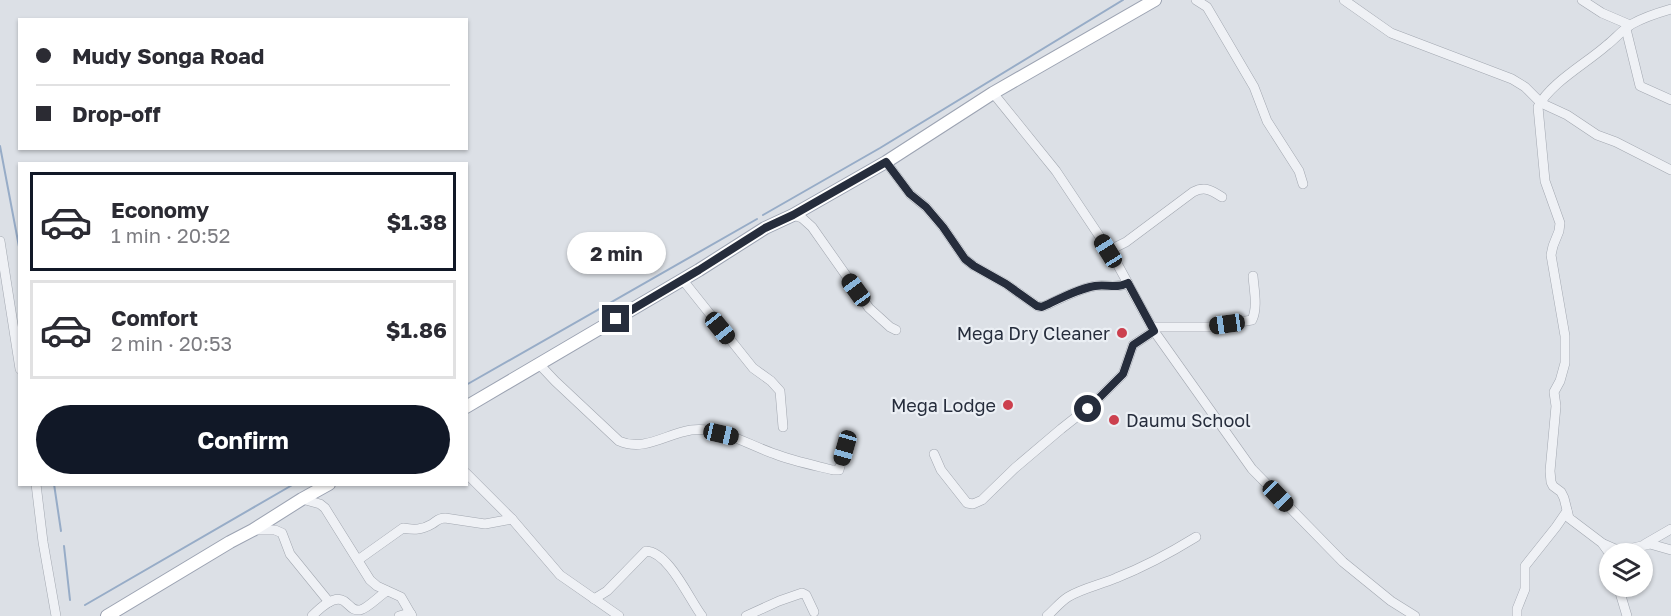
<!DOCTYPE html>
<html lang="en">
<head>
<meta charset="utf-8">
<style>
  :root { --surface:#fff; --page:#f7f7f7; --text:#2b2b33; --muted:#7c7c81; --line:#e1e1e2; --accent:#111827 }
  body { margin:0; font-family:"Golos Text",sans-serif; background:var(--page); color:var(--text); height:100vh; display:flex; flex-direction:column; font-size:22px; white-space:nowrap }
  * { box-sizing:border-box; margin:0 }
  p { font-size:20px; color:var(--muted) }
  .icon { flex:none; width:33px; height:33px; fill:none; stroke:currentColor; stroke-width:2; stroke-linecap:round; stroke-linejoin:round }
  .map { position:relative; flex:1; overflow:hidden }
  .side { position:absolute; left:18px; top:162px; width:450px; height:324px; display:flex; flex-direction:column; background:var(--surface); border-radius:0px; box-shadow:0 2px 4px #0004 }
  .side>* { flex:none }
  .hud { position:absolute; left:18px; top:18px; width:450px; height:132px; border-radius:0px; box-shadow:0 2px 4px #0004; display:grid; align-content:center; height:132px; padding:0 18px; background:var(--surface) }
  .controls { position:absolute; left:1599px; top:543px; display:grid; gap:12px }
  .controls a { display:grid; place-items:center; width:54px; height:54px; border-radius:50%; background:var(--surface); box-shadow:0 2px 4px #0004; font-size:30px }
  .end { position:absolute; width:27px; height:27px; margin:-14px; border:8px solid #262d3c; background:#fff; box-shadow:0 0 0 3px #fff }
  .from { border-radius:50% }
  .bubble { position:absolute; height:42px; border-radius:21px; background:var(--surface); box-shadow:0 2px 4px #0004; font-size:20px; font-weight:700; line-height:42px; text-align:center }
  .car { position:absolute; width:18px; height:36px; margin:-18px -9px; border-radius:8px; box-shadow:0 0 4px 2px #0007; background:linear-gradient(#222 24%,#8ab4d8 0 40%,#222 0 76%,#8ab4d8 0 86%,#222 0) }
  .hud b { display:flex; align-items:center; gap:21px; height:57px; font-size:22px }
  .hud b+b { border-top:2px solid var(--line) }
  .hud i { width:15px; height:15px; background:var(--text) }
  ul { padding:10px 0 0; list-style:none }
  li { display:flex; align-items:center; gap:18px; height:99px; margin:0 12px 9px; padding:0 6px; border:3px solid var(--line); border-radius:0px }
  li div { flex:1 }
  li b { display:block; font-size:22px }
  li em { font-style:normal; font-weight:700 }
  li.on { border-color:var(--accent) }
  li>.icon { width:54px; height:54px; stroke-width:1.5 }
  .cta { display:flex; gap:12px; margin-top:auto; padding:12px 18px }
  .cta a { flex:1; height:69px; border-radius:36px; background:var(--accent); color:#fff; font-size:24px; font-weight:700; line-height:69px; text-align:center }
  .map>svg:first-child { display:block }
  .lines { fill:none; stroke-linecap:round; stroke-linejoin:round }
  .stream { stroke:#97acc7; stroke-width:2 }
  .minor-casing { stroke:#a2a7b0; stroke-width:10 }
  .major-casing { stroke:#9ca3b2; stroke-width:14 }
  .minor { stroke:#eff1f5; stroke-width:9 }
  .major { stroke:#fff; stroke-width:12 }
  .route { stroke:#262d3c; stroke-width:8 }
  .poi-dot { fill:#cc404e; stroke:#ebeff4; stroke-width:2 }
  .labels { text-anchor:middle; dominant-baseline:central; stroke-width:4.5; stroke-linejoin:round; paint-order:stroke }
  .poi-label { font-size:18px; fill:#262d3c; stroke:#ebeff4; text-anchor:end }
</style>
</head>
<body>
<div class="map">
<svg width="1671" height="616" viewBox="0 0 1671 616">
  <rect width="100%" height="100%" fill="#dce0e6"/>
  <g class="lines">
    <g class="stream">
      <polyline points="0,146 20,252"/>
      <polyline points="763,215 880,148 1123,0"/>
      <polyline points="466,385 757,219"/>
      <polyline points="54,484 61,531"/>
      <polyline points="64,546 70,600"/>
      <polyline points="85,605 294,484"/>
    </g>
    <defs>
      <g id="minor">
        <polyline points="1196,0 1207,7 1254,87 1267,121 1299,171 1303,184"/>
        <polyline points="1344,0 1391,33 1512,79 1525,87 1541,103 1567,115 1597,135 1616,142 1671,170"/>
        <polyline points="1582,0 1602,13 1630,25"/>
        <polyline points="1626,29 1640,86 1671,100"/>
        <polyline points="993,93 1056,171 1114,258 1154,331 1252,469 1343,562 1391,601 1415,616"/>
        <path d="M886,162L910,194L926,207L943,227L965,259L974,266L1006,284L1037,306L1042,307C1059,300 1076,289 1095,286C1107,284 1116,289 1128,283"/>
        <polyline points="793,215 802,218 812,227 869,308 890,327 896,330"/>
        <polyline points="0,241 20,369"/>
        <path d="M1108,251L1126,242L1193,192C1205,186 1211,190 1222,197"/>
        <polyline points="682,279 753,368 771,381 780,391 783,427"/>
        <path d="M1152,327H1209L1252,320C1258,307 1254,290 1253,276"/>
        <path d="M539,364L555,381L619,441C644,452 666,434 691,430C720,426 748,445 775,454C793,461 813,465 833,470H839L845,448"/>
        <polyline points="934,454 941,470 967,503 973,504 982,500 1015,468 1061,429 1094,403 1123,374 1133,345 1154,331"/>
        <polyline points="466,473 512,519 560,575 619,616"/>
        <polyline points="36,484 43,542 56,616"/>
        <polyline points="302,499 320,504 325,508 370,580 377,586 401,597 412,616"/>
        <polyline points="253,530 275,530 282,533 290,554 329,602"/>
        <polyline points="1604,544 1620,551 1650,544 1671,550"/>
        <polyline points="1645,544 1671,529"/>
        <path d="M1610,554L1602,543L1569,518L1564,498L1561,492L1553,486L1551,482L1550,471L1556,406L1554,392L1560,381L1565,363V336L1551,255L1553,246L1559,231L1560,223L1545,181L1538,107C1550,83 1587,63 1607,45C1615,39 1623,29 1632,24C1644,17 1657,13 1671,9"/>
        <path d="M358,560L403,528C414,530 422,530 432,524C437,521 438,518 445,518L485,524L512,519"/>
        <polyline points="1618,586 1627,616"/>
        <path d="M594,599L607,591L646,551C669,552 689,599 702,616"/>
        <path d="M312,616C319,609 334,594 344,601C350,605 352,611 360,610C367,609 380,595 387,591"/>
        <polyline points="399,616 406,614 411,614"/>
        <polyline points="746,616 779,601 802,593 806,595 814,612"/>
        <path d="M1047,616C1054,610 1060,602 1068,597C1083,588 1100,585 1116,578C1144,567 1170,553 1196,537"/>
        <polyline points="1517,616 1517,609 1525,589 1525,566 1556,527 1567,511"/>
      </g>
      <g id="major">
        <polyline points="466,407 699,270 765,228 793,215 886,162 993,93 1155,0"/>
        <polyline points="107,616 230,542 253,530 302,499 329,484"/>
      </g>
    </defs>
    <use href="#minor" class="minor-casing"/>
    <use href="#major" class="major-casing"/>
    <use href="#minor" class="minor"/>
    <use href="#major" class="major"/>
  </g>
  <g class="lines">
    <path class="route" d="M616,319L699,270L765,228L793,215L886,162L910,194L926,207L943,227L965,259L974,266L1006,284L1037,306L1042,307C1059,299 1077,289 1095,286C1107,284 1116,289 1128,283L1154,331L1133,345L1123,374L1088,409"/>
  </g>
  <g class="poi-dot">
    <circle cx="1122" cy="333" r="6"/>
    <circle cx="1008" cy="405" r="6"/>
    <circle cx="1114" cy="420" r="6"/>
  </g>
  <g class="labels">
    <g class="poi-label">
      <text x="1110" y="333">Mega Dry Cleaner</text>
      <text x="996" y="405">Mega Lodge</text>
      <text x="1126" y="420" text-anchor="start">Daumu School</text>
    </g>
  </g>
</svg>
<div class="controls">
<a><svg class="icon" aria-label="layers" viewBox="0 0 24 24"><path d="M12 4l9 5-9 5-9-5zM3 14l9 5 9-5"/></svg></a>
</div>
<i class="end from" style="left:1088px;top:409px"></i>
<i class="end" style="left:616px;top:319px"></i>
<div class="bubble" style="left:567px;top:232px;width:99px">2 min</div>
<i class="car" style="left:1108px;top:251px;rotate:328deg"></i>
<i class="car" style="left:856px;top:290px;rotate:324deg"></i>
<i class="car" style="left:1227px;top:324px;rotate:262deg"></i>
<i class="car" style="left:720px;top:328px;rotate:141deg"></i>
<i class="car" style="left:721px;top:434px;rotate:103deg"></i>
<i class="car" style="left:845px;top:448px;rotate:196deg"></i>
<i class="car" style="left:1278px;top:496px;rotate:136deg"></i>
<div class="hud">
<b><i class="from"></i>Mudy Songa Road</b>
<b><i></i>Drop-off</b>
</div>
<section class="side">
<ul>
<li class="on"><svg class="icon" aria-label="car" viewBox="0 0 24 24"><path d="M5 17H2v-5l4-1 3-4h7l3 4 3 1v5h-3M9 17h6M6 11h13"/><circle cx="7" cy="17" r="2"/><circle cx="17" cy="17" r="2"/></svg><div><b>Economy</b><p>1 min · 20:52</p></div><em>$1.38</em></li>
<li><svg class="icon" aria-label="car" viewBox="0 0 24 24"><path d="M5 17H2v-5l4-1 3-4h7l3 4 3 1v5h-3M9 17h6M6 11h13"/><circle cx="7" cy="17" r="2"/><circle cx="17" cy="17" r="2"/></svg><div><b>Comfort</b><p>2 min · 20:53</p></div><em>$1.86</em></li>
</ul>
<div class="cta"><a>Confirm</a></div>
</section>
</div>
</body>
</html>
